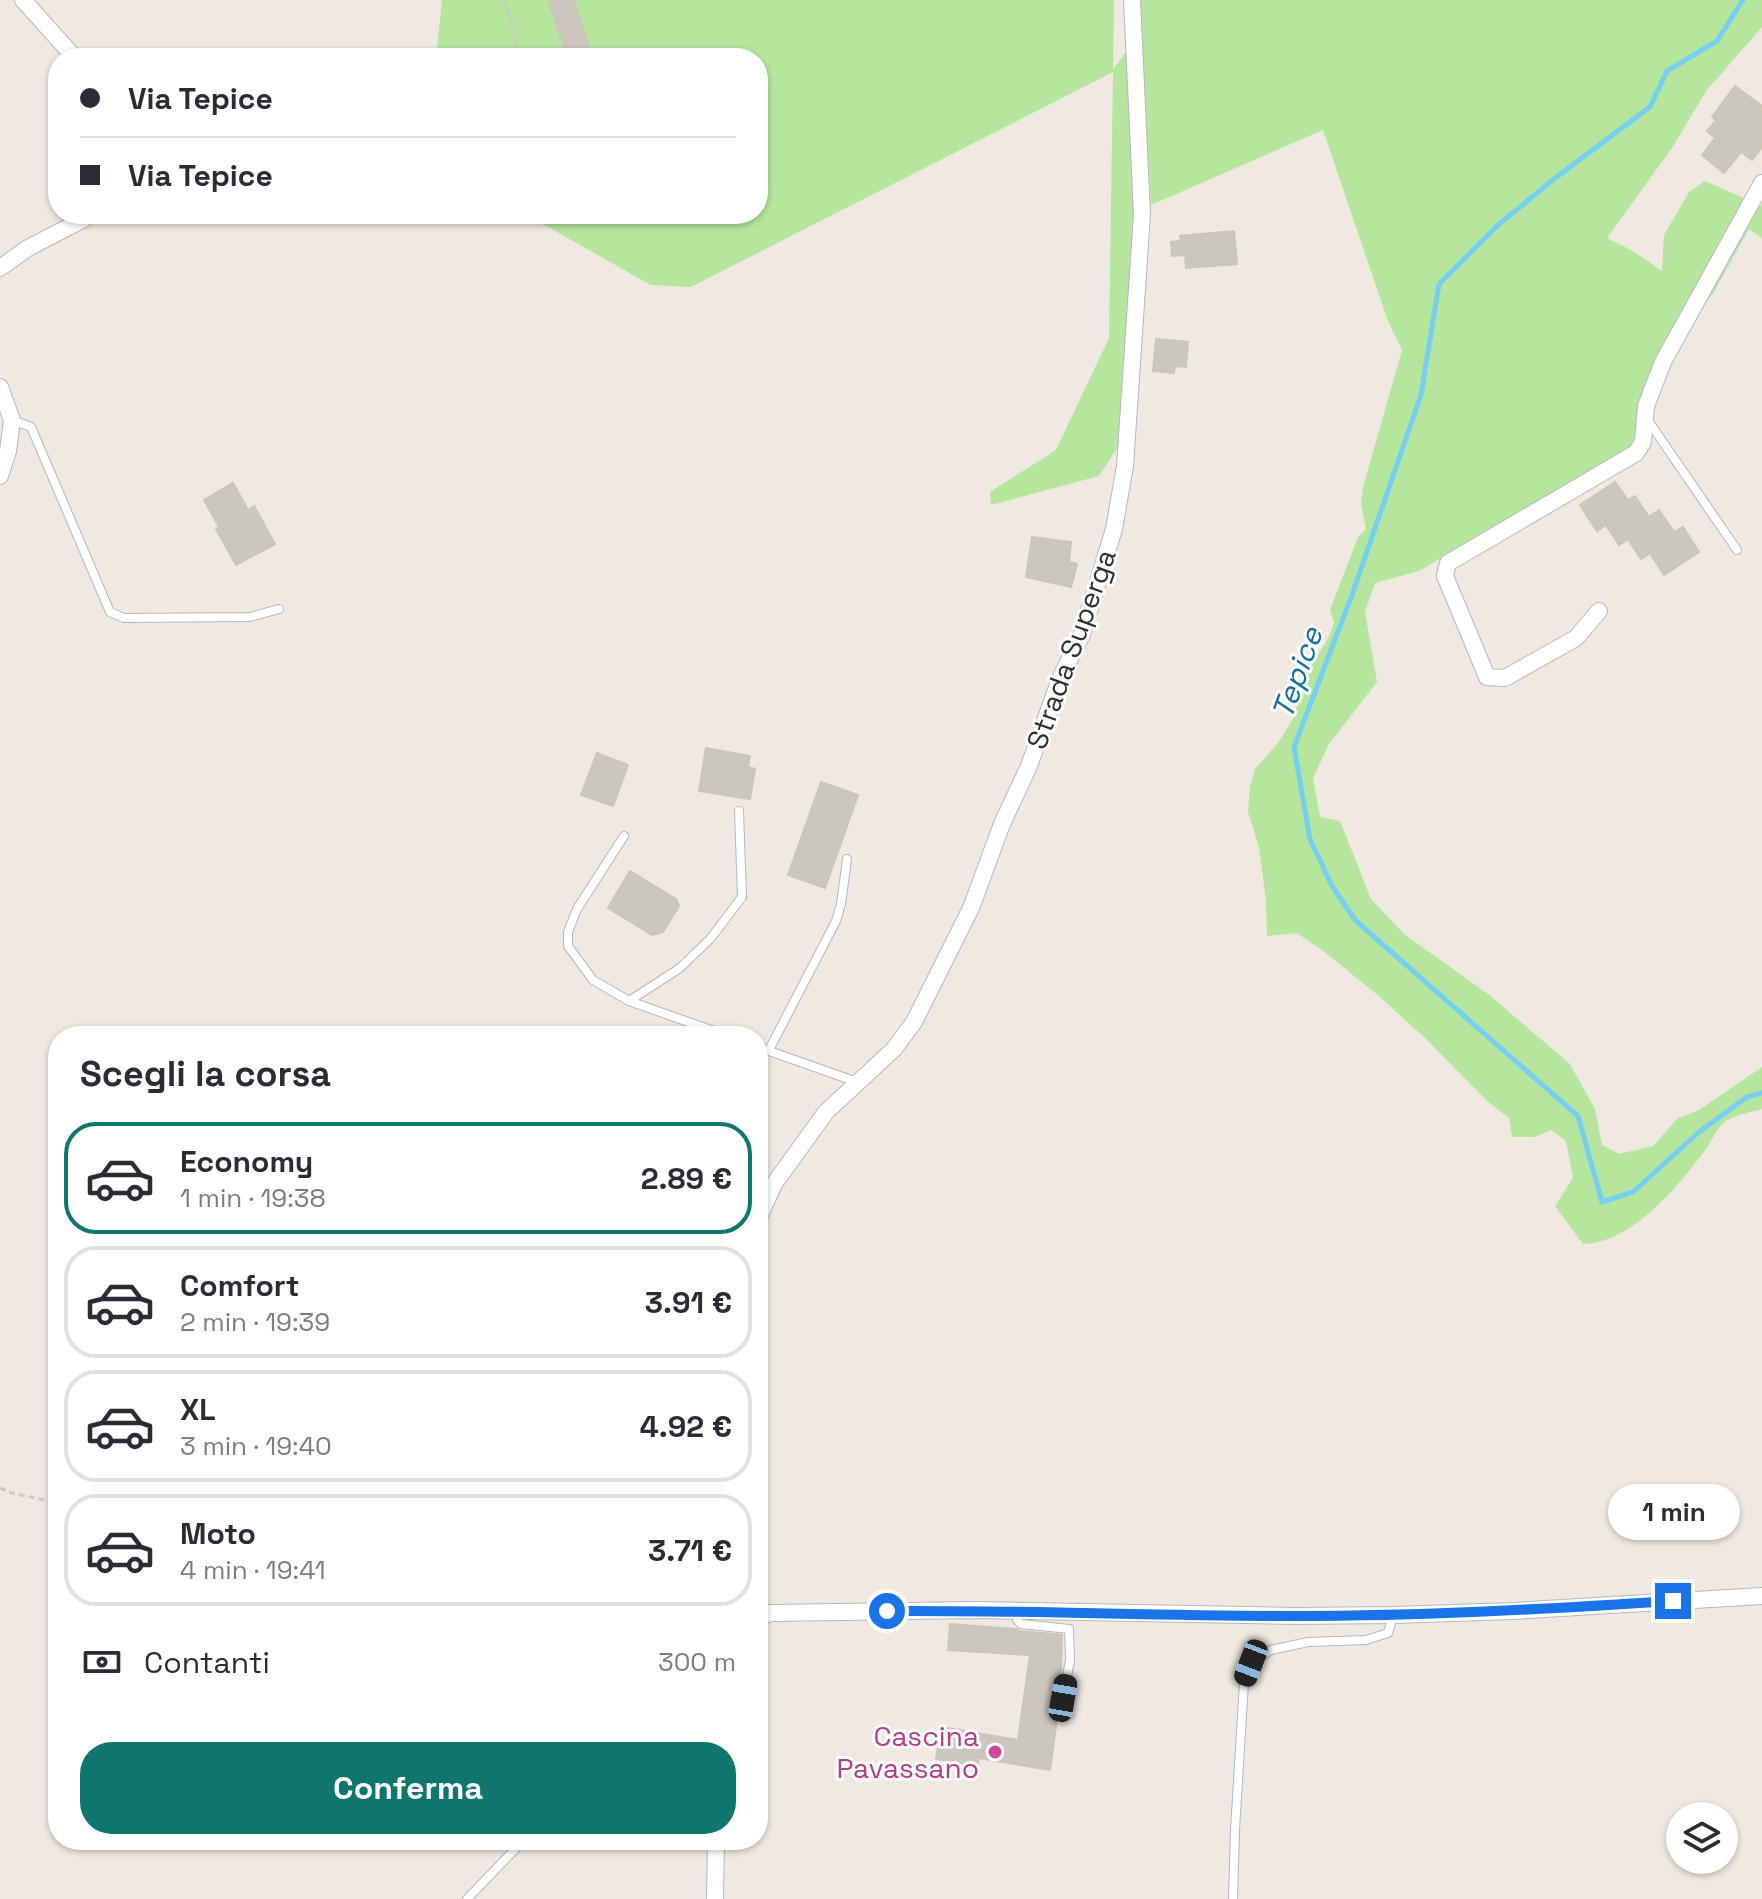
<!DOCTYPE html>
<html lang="it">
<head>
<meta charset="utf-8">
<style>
  :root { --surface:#fff; --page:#f2f2f3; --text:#2b2b33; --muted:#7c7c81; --line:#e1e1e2; --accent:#0f766e }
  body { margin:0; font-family:"Space Grotesk",sans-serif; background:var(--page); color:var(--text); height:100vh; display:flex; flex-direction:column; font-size:30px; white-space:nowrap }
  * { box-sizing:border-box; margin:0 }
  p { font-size:26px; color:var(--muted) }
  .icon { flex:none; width:44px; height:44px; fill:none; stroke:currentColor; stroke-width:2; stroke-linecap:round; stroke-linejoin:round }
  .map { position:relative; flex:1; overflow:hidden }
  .panel { position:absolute; left:48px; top:1026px; width:720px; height:824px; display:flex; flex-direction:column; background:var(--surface); border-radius:32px; box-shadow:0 2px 6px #0004 }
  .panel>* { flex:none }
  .guide { position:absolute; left:48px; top:48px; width:720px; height:176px; border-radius:32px; box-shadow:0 2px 6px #0004; display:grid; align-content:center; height:176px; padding:0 32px; background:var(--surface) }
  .controls { position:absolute; left:1666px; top:1802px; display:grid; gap:16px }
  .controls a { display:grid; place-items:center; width:72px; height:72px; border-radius:50%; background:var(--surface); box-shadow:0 2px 6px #0004; font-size:40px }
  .end { position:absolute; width:36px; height:36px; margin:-18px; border:10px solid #1a73e8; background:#fff; box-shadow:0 0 0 4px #fff }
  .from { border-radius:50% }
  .bubble { position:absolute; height:56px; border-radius:28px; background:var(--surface); box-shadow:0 2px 6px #0004; font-size:26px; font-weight:800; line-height:56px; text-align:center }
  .car { position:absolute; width:24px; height:48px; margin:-24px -12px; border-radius:10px; box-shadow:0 0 6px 2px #0007; background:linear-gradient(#222 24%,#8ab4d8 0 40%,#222 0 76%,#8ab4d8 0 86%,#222 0) }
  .guide b { display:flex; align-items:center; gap:28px; height:76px; font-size:30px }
  .guide b+b { border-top:2px solid var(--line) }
  .guide i { width:20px; height:20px; background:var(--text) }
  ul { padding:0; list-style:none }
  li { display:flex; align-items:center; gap:24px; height:112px; margin:0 16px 12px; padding:0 16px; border:4px solid var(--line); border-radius:32px }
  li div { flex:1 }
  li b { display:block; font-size:30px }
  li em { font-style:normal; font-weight:800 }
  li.on { border-color:var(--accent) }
  li>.icon { width:72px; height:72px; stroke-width:1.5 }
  h2 { padding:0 32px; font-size:36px; line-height:96px }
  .pay { display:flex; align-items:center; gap:20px; height:88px; padding:0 32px; font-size:30px }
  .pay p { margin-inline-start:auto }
  .action { display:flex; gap:16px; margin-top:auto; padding:16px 32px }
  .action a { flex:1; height:92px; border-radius:32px; background:var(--accent); color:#fff; font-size:32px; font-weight:800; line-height:92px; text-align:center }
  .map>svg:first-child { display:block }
  .green { fill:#b6e59e }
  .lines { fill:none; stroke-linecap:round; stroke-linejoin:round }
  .stream { stroke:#75cff0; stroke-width:5 }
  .building { fill:#cbc7bf; stroke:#cbc5ba; stroke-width:2 }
  .service-casing { stroke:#b4b7c1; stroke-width:10 }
  .minor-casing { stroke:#b4b7c1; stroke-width:18 }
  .path { stroke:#c9c9c9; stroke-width:3; stroke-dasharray:6 4; stroke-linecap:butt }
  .service { stroke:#fff; stroke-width:8 }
  .minor { stroke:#fff; stroke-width:16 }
  .route { stroke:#1a73e8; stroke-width:10 }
  .hotel-dot { fill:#d1479c; stroke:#fff; stroke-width:3 }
  .labels { text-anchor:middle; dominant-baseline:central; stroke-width:6; stroke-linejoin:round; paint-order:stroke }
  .street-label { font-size:28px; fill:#2e2e2e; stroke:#fff }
  .hotel-label { font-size:28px; fill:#b23c85; stroke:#fff; text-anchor:end }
  .water-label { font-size:30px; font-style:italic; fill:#0d6fa3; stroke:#fff }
</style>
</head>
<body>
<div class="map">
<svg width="1762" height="1899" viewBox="0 0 1762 1899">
  <rect width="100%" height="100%" fill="#efe9e1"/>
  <g class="green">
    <polygon points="442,0 1114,0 1113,70 1128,49 1135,219 1121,442 1099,476 991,505 990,492 1056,450 1109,338 1113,72 691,287 651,285 525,214 758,214 758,58 436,58"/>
    <path d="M1140,0H1762V27L1706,91L1672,148L1607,238L1633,251L1662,271L1664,235L1689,192L1705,181L1762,206V238L1749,229L1714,292L1663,362L1631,446L1419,571L1375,583L1365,612L1377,682L1329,744L1313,778L1320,817L1340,821L1371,899L1404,934L1488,994L1570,1064L1595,1109L1602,1145L1619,1154L1653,1146L1678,1118L1699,1110L1762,1067V1109C1751,1112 1736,1115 1726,1121C1717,1127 1711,1143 1704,1152C1677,1187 1632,1243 1583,1244L1555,1206L1573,1178L1566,1141L1551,1130L1535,1137H1512L1509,1118L1487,1101L1425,1038L1380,997L1326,953L1297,933L1267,936L1266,901L1259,847L1248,812L1250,787L1255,769L1278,743L1293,719L1307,672L1329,637L1334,623L1330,610L1358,537L1366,529L1361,504L1363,487L1402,350L1388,321L1323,130L1151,205Z"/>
  </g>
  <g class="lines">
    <polyline class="stream" points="1743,0 1717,41 1667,71 1650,107 1554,179 1498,225 1439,284 1421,395 1352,595 1294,747 1310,839 1332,886 1355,920 1578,1116 1602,1202 1633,1192 1699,1132 1747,1097 1762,1093"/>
  </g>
  <g class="building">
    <polygon points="548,0 573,0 593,58 568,58"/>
    <polygon points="1735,86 1762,106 1762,147 1752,160 1741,152 1724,173 1702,155 1715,138 1707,131 1716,120 1712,117"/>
    <polygon points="1234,231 1237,264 1186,268 1185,255 1172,256 1171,242 1181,241 1180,236"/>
    <polygon points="1156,339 1188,342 1186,367 1175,366 1174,373 1153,371"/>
    <polygon points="1615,482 1628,500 1635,496 1649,517 1659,510 1674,532 1683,527 1699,552 1664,575 1650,553 1641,559 1628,539 1619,545 1606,525 1597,531 1580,505"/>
    <polygon points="233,483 248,510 254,506 275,544 236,565 216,529 219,527 204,500"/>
    <polygon points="1032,537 1071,542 1069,562 1077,564 1071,587 1026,577"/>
    <polygon points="706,748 750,756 748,767 755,769 750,799 699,791"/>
    <polygon points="597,753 628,765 613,806 581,795"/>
    <polygon points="821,782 858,795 825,888 788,875"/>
    <polygon points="630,871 676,899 679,906 663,932 652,935 608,908"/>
    <polygon points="950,1624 1016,1629 1020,1631 1062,1635 1061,1669 1056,1698 1059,1704 1050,1770 979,1758 978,1766 936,1759 941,1727 1018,1740 1030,1655 948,1650"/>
  </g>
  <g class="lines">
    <defs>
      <g id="service">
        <polyline points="1647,419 1737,550"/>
        <polyline points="12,420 31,427 110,612 124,618 250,617 279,609"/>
        <polyline points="624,836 577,909 568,932 568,946 593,980 629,1001 728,1036"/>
        <polyline points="629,1001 680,968 711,938 742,897 739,811"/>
        <polyline points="758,1047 857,1082"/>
        <polyline points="769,1050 836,921 841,904 847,859"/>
        <polyline points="1019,1611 1017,1620 1021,1624 1069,1629 1070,1660 1063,1698"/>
        <polyline points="467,1899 524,1840"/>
        <polyline points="1233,1899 1235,1830 1244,1683 1251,1663 1271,1650 1308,1642 1366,1640 1388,1633 1393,1616"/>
      </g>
      <g id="minor">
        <polyline points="23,0 75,58"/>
        <polyline points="0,268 28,248 82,220 90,214"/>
        <polyline points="0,387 12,420 8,451 0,476"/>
        <polyline points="1599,611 1576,638 1505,678 1487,677 1445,576 1448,563 1636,453 1643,442 1646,406 1663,362 1762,183"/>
        <polyline points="758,1219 774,1184 826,1112 894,1049 914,1022 971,908 1002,824 1029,766 1060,679 1082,634 1114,529 1125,466 1142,214 1132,0"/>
        <polyline points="758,1617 771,1613 975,1610 1294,1616 1394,1615 1513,1611 1762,1596"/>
        <polyline points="715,1899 716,1840"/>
      </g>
    </defs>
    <use href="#service" class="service-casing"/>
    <use href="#minor" class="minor-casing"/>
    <g class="path">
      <polyline points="504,0 514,29 518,58"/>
      <polyline points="0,1488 12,1493 58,1503"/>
    </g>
    <use href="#service" class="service"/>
    <use href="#minor" class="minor"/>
  </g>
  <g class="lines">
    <path class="route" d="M887,1611C1024,1610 1159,1616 1295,1616C1422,1616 1547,1609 1673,1601"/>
  </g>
  <circle class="hotel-dot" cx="995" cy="1752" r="8"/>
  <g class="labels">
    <g class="street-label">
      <text transform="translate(1071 649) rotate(-70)">Strada Superga</text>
    </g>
    <g class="hotel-label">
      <text x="979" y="1736">Cascina<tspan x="979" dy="32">Pavassano</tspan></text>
    </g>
    <g class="water-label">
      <text transform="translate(1297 673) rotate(-70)">Tepice</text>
    </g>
  </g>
</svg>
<div class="controls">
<a><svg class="icon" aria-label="layers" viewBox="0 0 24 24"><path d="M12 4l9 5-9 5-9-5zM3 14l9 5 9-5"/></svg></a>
</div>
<i class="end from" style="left:887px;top:1611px"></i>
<i class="end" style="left:1673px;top:1601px"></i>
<div class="bubble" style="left:1608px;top:1484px;width:132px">1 min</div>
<i class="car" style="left:1251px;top:1663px;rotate:201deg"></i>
<i class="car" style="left:1063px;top:1698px;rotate:10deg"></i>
<div class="guide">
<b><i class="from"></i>Via Tepice</b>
<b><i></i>Via Tepice</b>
</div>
<section class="panel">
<h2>Scegli la corsa</h2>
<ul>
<li class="on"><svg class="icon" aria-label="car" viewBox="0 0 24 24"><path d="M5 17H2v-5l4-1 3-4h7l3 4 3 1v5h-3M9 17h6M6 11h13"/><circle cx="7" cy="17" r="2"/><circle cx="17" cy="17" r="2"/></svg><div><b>Economy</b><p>1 min · 19:38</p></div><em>2.89 €</em></li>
<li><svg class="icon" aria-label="car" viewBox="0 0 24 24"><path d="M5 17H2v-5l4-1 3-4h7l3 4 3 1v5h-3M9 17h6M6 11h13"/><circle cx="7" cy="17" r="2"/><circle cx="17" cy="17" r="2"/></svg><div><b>Comfort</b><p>2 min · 19:39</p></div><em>3.91 €</em></li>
<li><svg class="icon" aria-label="car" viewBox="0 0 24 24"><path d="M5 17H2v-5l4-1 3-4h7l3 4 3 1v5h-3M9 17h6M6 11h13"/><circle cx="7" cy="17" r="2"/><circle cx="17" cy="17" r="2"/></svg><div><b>XL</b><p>3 min · 19:40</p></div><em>4.92 €</em></li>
<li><svg class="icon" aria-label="car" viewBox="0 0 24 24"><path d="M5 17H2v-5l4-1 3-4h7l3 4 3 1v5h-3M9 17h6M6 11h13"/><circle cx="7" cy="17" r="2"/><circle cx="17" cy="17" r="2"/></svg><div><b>Moto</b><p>4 min · 19:41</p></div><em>3.71 €</em></li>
</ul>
<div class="pay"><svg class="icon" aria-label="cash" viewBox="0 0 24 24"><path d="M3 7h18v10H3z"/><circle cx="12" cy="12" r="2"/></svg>Contanti<p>300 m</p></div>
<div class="action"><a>Conferma</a></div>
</section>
</div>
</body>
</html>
